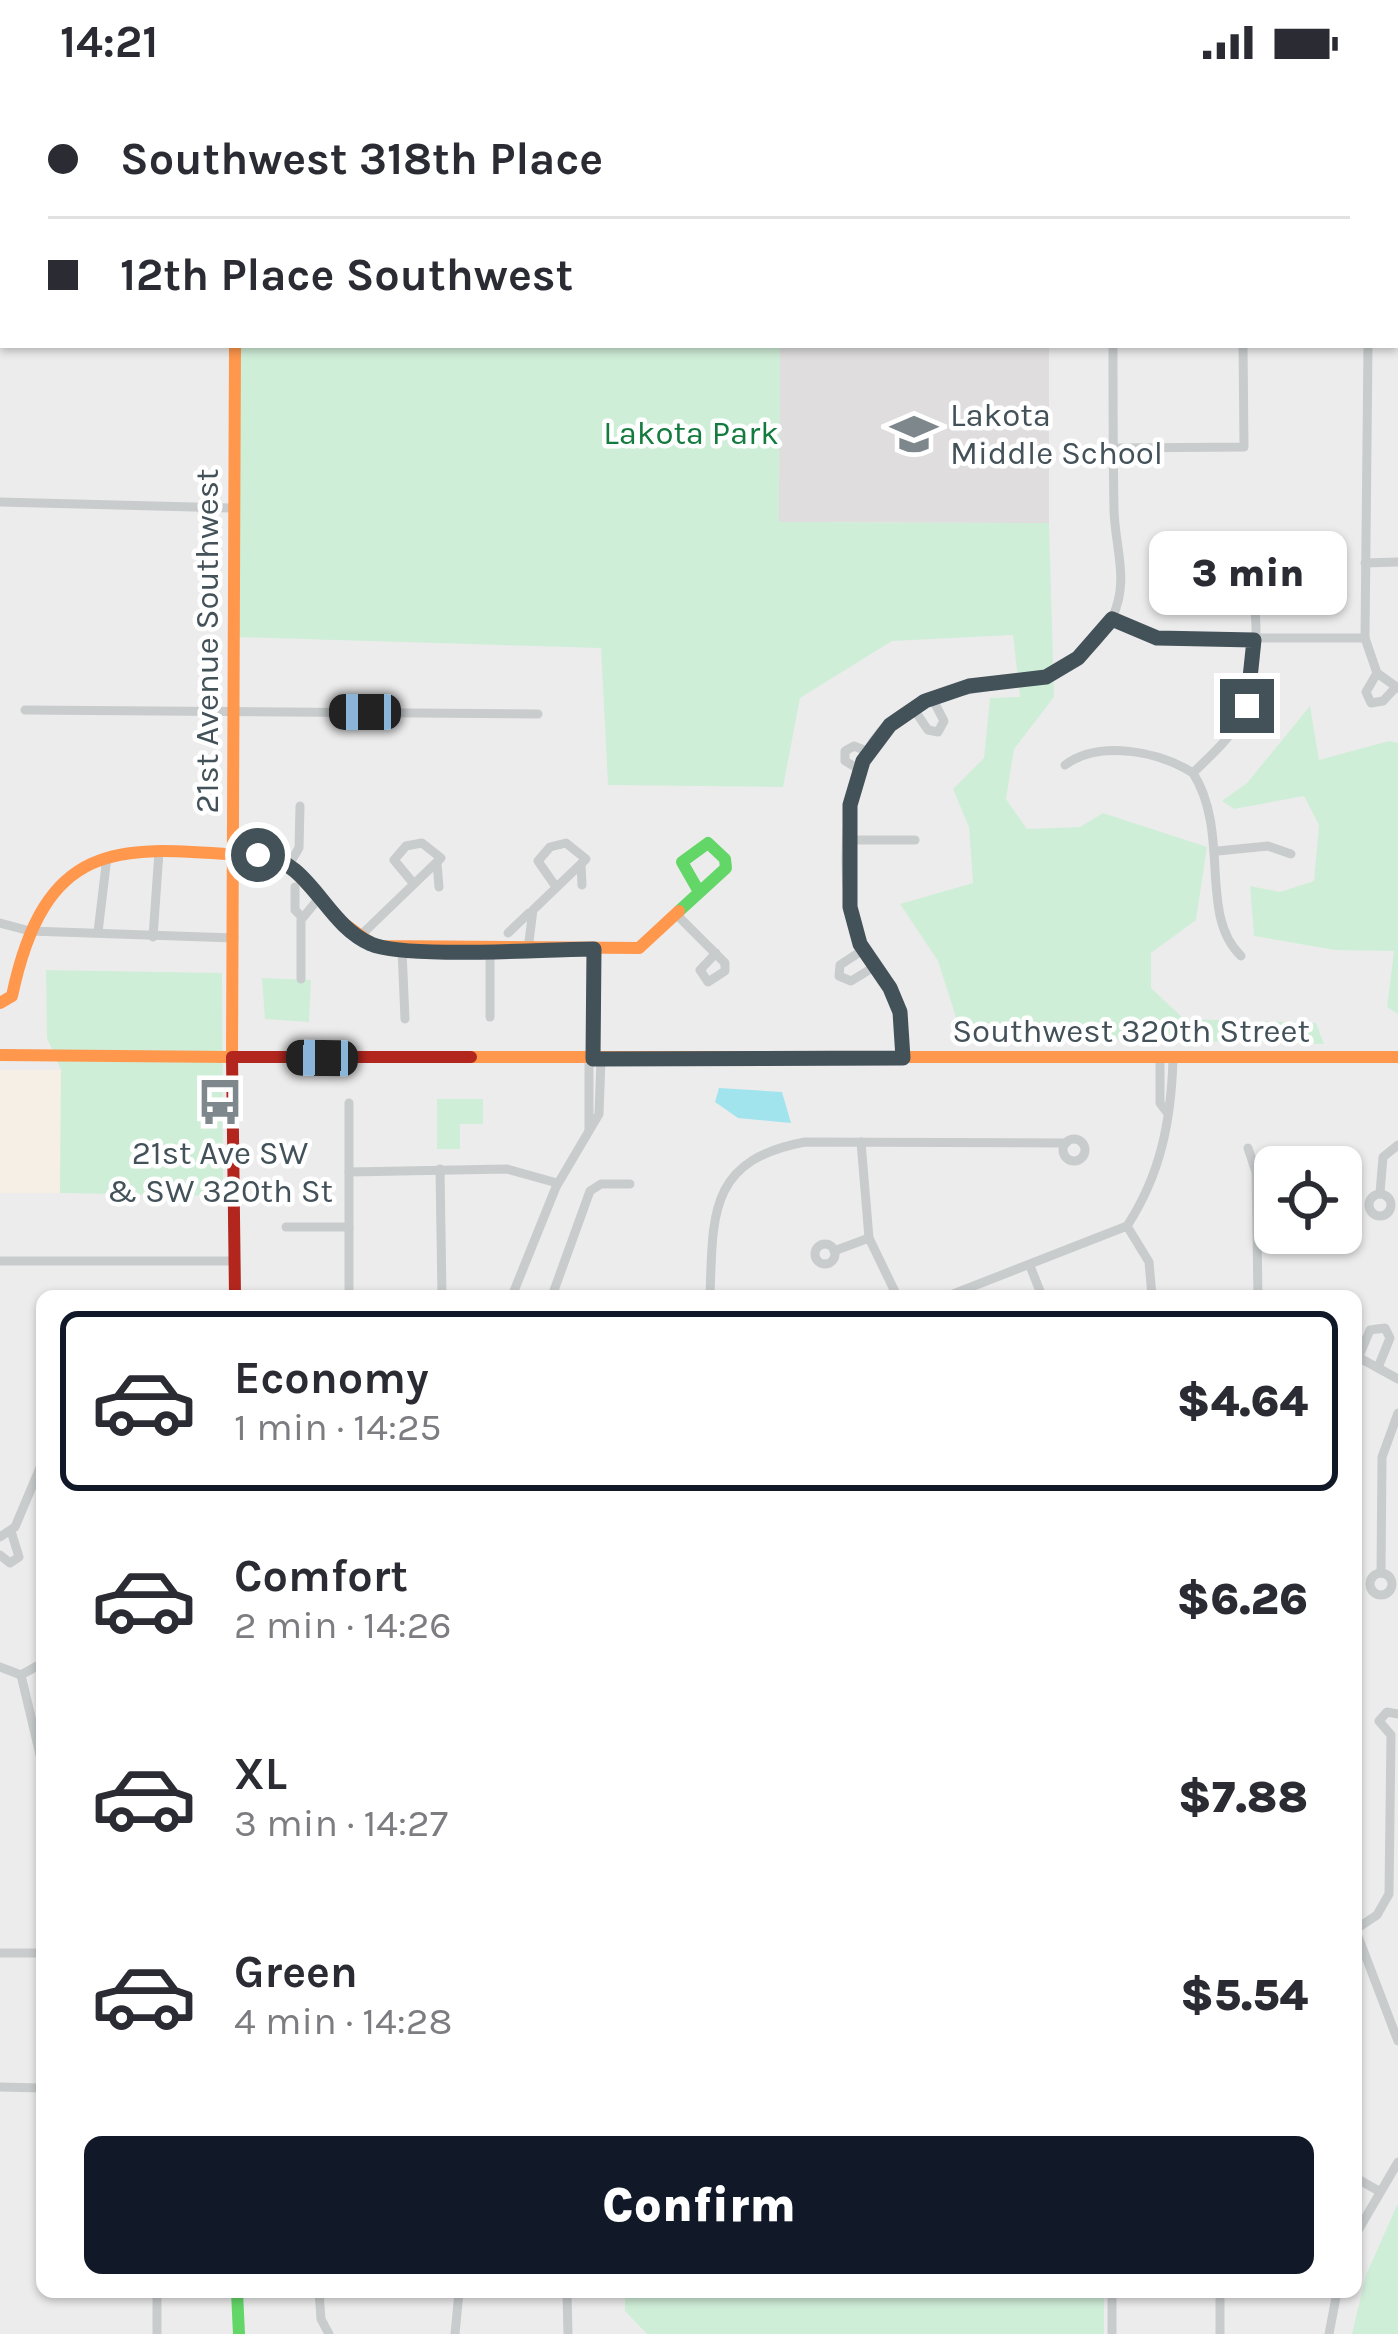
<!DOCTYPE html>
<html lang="en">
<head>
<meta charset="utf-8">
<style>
  :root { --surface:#fff; --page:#f7f7f7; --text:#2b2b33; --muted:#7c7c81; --line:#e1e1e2; --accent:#111827 }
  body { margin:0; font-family:Karla,sans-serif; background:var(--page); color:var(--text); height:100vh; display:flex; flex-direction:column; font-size:45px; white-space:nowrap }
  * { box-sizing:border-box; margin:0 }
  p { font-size:39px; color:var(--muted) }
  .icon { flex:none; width:66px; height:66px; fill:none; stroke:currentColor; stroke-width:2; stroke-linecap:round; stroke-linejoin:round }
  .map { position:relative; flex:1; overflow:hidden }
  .panel { position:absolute; left:36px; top:1206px; width:1326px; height:1008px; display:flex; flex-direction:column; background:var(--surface); border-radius:18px; box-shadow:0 3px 9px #0004 }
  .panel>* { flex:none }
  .banner { position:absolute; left:0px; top:0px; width:1398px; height:264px; box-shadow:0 3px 9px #0004; display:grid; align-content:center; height:264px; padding:0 48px; background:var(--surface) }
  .tools { position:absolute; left:1254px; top:1062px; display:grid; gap:24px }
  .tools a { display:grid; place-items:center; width:108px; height:108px; border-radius:18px; background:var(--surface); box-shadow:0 3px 9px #0004; font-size:60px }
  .end { position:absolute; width:54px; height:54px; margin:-27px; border:15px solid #435159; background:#fff; box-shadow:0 0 0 6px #fff }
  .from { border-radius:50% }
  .bubble { position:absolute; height:84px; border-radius:18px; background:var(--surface); box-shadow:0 3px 9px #0004; font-size:39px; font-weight:800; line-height:84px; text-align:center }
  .car { position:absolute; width:36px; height:72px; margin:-36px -18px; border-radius:15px; box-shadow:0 0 9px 3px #0007; background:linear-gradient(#222 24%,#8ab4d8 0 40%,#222 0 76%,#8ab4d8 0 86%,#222 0) }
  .banner b { display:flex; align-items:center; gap:42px; height:114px; font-size:45px }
  .banner b+b { border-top:3px solid var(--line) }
  .banner i { width:30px; height:30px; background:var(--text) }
  ul { padding:21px 0 0; list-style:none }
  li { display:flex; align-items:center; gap:36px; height:180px; margin:0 24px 18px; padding:0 24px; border:6px solid transparent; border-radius:18px }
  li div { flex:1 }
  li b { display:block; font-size:45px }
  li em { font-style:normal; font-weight:800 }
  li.current { border-color:var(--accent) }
  li>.icon { width:108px; height:108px; stroke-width:1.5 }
  .primary-button { display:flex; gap:24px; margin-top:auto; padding:24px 48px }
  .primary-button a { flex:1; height:138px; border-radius:18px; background:var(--accent); color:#fff; font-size:48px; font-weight:800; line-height:138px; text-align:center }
  .status { display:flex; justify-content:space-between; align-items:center; height:84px; padding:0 60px; background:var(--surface); direction:ltr }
  .status svg { height:33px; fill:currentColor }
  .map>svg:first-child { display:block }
  .commercial { fill:#f5efe6 }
  .education { fill:#dfddde }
  .green { fill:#cfeed8 }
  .water { fill:#a2e4ed }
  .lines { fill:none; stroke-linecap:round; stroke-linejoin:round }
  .street { stroke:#c8cccd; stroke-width:9 }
  .fast { stroke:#63d668; stroke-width:12 }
  .slow { stroke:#ff974d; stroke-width:12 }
  .jam { stroke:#b3261e; stroke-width:12 }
  .route { stroke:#435159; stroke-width:15 }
  .labels { text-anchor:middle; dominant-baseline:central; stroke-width:9; stroke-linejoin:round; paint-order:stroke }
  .poi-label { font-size:33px; fill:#435159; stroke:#fff; text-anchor:start }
  .park-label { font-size:33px; fill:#137b3e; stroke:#fff }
  .street-label { font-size:33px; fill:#435159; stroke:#fff }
</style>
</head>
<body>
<div class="status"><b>14:21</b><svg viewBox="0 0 49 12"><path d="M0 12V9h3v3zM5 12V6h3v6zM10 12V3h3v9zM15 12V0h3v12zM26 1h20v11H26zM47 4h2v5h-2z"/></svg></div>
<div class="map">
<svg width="1398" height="2250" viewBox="0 0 1398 2250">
  <rect width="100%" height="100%" fill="#edecec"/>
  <polygon class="commercial" points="0,986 61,986 60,1109 0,1109"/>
  <polygon class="education" points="780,261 1049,261 1049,439 778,438"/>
  <g class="green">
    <polygon points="235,261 780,261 779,438 1049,439 1054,613 1014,665 1006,715 1027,745 1080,743 1103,729 1207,763 1196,836 1151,869 1151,904 1184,935 1316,939 1324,960 962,952 938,877 900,820 973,799 969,743 953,705 984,674 990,614 1020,613 1013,551 892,557 800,614 783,703 608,701 601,564 234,553"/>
    <polygon points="1310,622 1319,676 1389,657 1398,659 1398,930 1387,923 1394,867 1335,866 1254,852 1250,802 1280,808 1314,797 1319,741 1304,712 1234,725 1222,717 1247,699"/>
    <polygon points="46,886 222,889 223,1112 60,1109 61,986 47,954"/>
    <polygon points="262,894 311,896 309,938 265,935"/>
    <polygon points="437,1015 483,1015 483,1040 460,1040 460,1065 437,1065"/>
    <polygon points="1398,2119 1398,2250 1352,2250 1366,2191"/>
    <polygon points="625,2208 1104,2208 1104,2250 647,2250 625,2227"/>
  </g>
  <polygon class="water" points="719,1004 782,1008 791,1039 738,1034 715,1018"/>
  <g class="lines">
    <g class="street">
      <polyline points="1049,0 1049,3"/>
      <polyline points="1207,0 1210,3"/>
      <polyline points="126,3 127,0"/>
      <polyline points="0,113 3,110"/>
      <polyline points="1395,226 1398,226"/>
      <polyline points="1368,261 1365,554 1377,589 1398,604"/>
      <polyline points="1114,364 1244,363 1243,261"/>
      <polyline points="0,418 232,424"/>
      <polyline points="1365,479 1398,478"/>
      <polyline points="1112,535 1157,554 1365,554"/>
      <polyline points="1377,589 1366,608 1371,619 1383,617 1396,603"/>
      <polyline points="913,624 928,646 938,648 944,637 932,614"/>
      <polyline points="25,626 538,630"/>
      <path d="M1065,681C1100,655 1160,668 1193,689"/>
      <polyline points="860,686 845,677 845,667 854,662 869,668"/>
      <polyline points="849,756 915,756"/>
      <polyline points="1218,767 1268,762 1291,770"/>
      <polyline points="290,779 299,764 300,722"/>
      <polyline points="437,779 439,803"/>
      <polyline points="581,780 582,801"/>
      <polyline points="295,803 295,826 302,833"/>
      <polyline points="675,829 725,879 725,887 708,898 700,886 716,869"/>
      <polyline points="0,839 30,847 234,854"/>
      <polyline points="98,848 107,773"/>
      <polyline points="508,849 529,829"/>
      <polyline points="153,853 159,768"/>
      <polyline points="359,853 441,774 422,759 406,762 394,776 414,800"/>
      <polyline points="490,865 490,933"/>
      <polyline points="528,865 533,826 586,775 566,759 550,763 538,777 556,803"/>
      <polyline points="402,866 405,935"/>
      <polyline points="863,866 840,881 839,892 851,897 874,883"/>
      <path d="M1241,872C1198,831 1231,749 1193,689C1210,672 1231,654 1242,632C1258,603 1263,512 1243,486"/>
      <polyline points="301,895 301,836 319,814"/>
      <polyline points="593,973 594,865"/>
      <path d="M903,974C903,947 902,918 885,895C875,882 865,873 859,858C842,815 843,747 854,703C889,553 1059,647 1112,534C1130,497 1115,464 1114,426C1113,371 1113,316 1113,261"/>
      <polyline points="589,975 589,1046"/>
      <polyline points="1160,976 1160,1019 1166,1027"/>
      <polyline points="349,1019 349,1212"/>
      <circle cx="1074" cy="1066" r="11"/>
      <polyline points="861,1058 869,1154 897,1212"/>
      <polyline points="1248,1064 1256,1088 1258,1212"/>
      <polyline points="440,1085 442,1212"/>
      <polyline points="349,1088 507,1085 557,1099"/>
      <polyline points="1380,1109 1383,1073 1398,1061"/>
      <circle cx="1380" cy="1121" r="11"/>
      <path d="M1127,1142C1161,1090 1171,1036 1173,976"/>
      <polyline points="1127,1142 1149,1178 1152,1212"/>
      <polyline points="286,1143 349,1143"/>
      <circle cx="825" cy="1170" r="10"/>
      <polyline points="834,1167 869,1154"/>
      <polyline points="0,1177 235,1177"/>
      <polyline points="1030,1182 1042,1212"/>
      <polyline points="512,1212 556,1103 599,1030 601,975"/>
      <polyline points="552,1212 590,1107 601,1100 630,1100"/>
      <path d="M710,1212C713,1131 708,1076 805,1058L1066,1059"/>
      <polyline points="948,1212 1127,1142"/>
      <polyline points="1356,1272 1398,1295"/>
      <polyline points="1359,1272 1370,1246 1385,1244 1390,1254 1379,1281"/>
      <polyline points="0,1453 15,1443 42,1379"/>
      <polyline points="0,1471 10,1479 19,1473 11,1447"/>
      <polyline points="1381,1489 1382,1373 1398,1329"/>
      <circle cx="1381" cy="1500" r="11"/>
      <polyline points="37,1582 21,1591 42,1679"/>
      <polyline points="0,1583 21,1591"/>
      <polyline points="1356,1845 1377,1831 1389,1810 1391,1651 1379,1637 1387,1628 1398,1630"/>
      <polyline points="1356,1847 1398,1957"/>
      <polyline points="0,1869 42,1869"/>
      <polyline points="0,2003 42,2004"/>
      <polyline points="1356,2094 1377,2106"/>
      <polyline points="1356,2150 1398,2078"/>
      <polyline points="319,2208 321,2235 329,2250"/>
      <polyline points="567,2208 568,2250"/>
      <polyline points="1112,2208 1112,2250"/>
      <polyline points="157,2250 157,2208"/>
      <polyline points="455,2250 459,2208"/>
      <polyline points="1220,2250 1220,2208"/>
      <polyline points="1329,2250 1337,2208"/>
    </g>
    <g class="fast">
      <polyline points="527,3 535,0"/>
      <polyline points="0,247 3,246"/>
      <polyline points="679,827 726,784 725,775 708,759 682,778 698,806"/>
      <polyline points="237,2208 239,2250"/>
    </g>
    <g class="slow">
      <path d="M0,919L12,912C49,736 137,766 282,774L342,838L375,862L639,864L679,827"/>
      <polyline points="0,971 232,973 235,261"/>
      <polyline points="471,973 1398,973"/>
    </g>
    <polyline class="jam" points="235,1212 232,973 471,973"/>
  </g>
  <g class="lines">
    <path class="route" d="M258,771C311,775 324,840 371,860C404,875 549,865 594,865L593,975L903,974L900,928L890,904L860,860L850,823V721L863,677L890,641L925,617L969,602L1046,593L1078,574L1112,535L1157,554L1254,556L1247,622"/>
  </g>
  <defs>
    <symbol id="school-bare" viewBox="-9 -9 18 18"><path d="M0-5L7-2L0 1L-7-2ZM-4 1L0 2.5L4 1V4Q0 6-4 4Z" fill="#7e878c" stroke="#fff" stroke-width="2.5" paint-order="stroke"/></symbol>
    <symbol id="bus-bare" viewBox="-9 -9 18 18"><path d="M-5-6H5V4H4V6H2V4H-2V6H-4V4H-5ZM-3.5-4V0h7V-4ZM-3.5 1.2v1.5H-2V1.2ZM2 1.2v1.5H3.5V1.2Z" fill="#7e878c" stroke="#fff" stroke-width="2.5" paint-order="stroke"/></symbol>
  </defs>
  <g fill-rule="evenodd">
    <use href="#school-bare" x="881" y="317" width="66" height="66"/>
    <use href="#bus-bare" x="187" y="985" width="66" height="66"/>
  </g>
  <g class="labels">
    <g class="poi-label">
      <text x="950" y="331">Lakota<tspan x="950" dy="38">Middle School</tspan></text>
      <text x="220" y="1069" text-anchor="middle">21st Ave SW<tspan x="220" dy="38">&amp; SW 320th St</tspan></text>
    </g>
    <g class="park-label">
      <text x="691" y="349">Lakota Park</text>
    </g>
    <g class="street-label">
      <text transform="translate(207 557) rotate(-90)">21st Avenue Southwest</text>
      <text x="1131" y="947">Southwest 320th Street</text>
    </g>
  </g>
</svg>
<div class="tools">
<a><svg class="icon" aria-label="locate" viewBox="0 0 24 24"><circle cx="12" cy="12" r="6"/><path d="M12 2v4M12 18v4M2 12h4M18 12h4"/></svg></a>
</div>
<i class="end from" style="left:258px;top:771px"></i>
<i class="end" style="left:1247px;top:622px"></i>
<div class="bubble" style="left:1149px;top:447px;width:198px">3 min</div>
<i class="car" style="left:365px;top:628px;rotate:270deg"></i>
<i class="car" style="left:322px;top:974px;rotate:271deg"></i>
<div class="banner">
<b><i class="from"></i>Southwest 318th Place</b>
<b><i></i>12th Place Southwest</b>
</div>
<section class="panel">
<ul>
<li class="current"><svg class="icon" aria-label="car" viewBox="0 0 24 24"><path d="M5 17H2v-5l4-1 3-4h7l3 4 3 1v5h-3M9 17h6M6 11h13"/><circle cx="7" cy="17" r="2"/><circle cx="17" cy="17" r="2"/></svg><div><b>Economy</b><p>1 min · 14:25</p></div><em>$4.64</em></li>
<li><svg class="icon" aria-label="car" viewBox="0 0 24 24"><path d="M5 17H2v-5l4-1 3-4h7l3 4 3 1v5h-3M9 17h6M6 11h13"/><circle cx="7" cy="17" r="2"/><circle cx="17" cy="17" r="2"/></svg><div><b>Comfort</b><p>2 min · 14:26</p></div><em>$6.26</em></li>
<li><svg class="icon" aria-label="car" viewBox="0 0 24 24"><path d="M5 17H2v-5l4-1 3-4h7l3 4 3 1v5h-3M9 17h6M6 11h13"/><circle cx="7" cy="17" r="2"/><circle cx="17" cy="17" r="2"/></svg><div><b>XL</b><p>3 min · 14:27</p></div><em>$7.88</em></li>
<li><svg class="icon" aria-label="car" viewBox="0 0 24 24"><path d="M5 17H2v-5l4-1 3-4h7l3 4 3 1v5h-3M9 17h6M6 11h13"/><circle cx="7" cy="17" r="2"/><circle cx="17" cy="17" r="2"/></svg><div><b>Green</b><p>4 min · 14:28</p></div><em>$5.54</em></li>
</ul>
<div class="primary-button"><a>Confirm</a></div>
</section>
</div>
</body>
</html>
